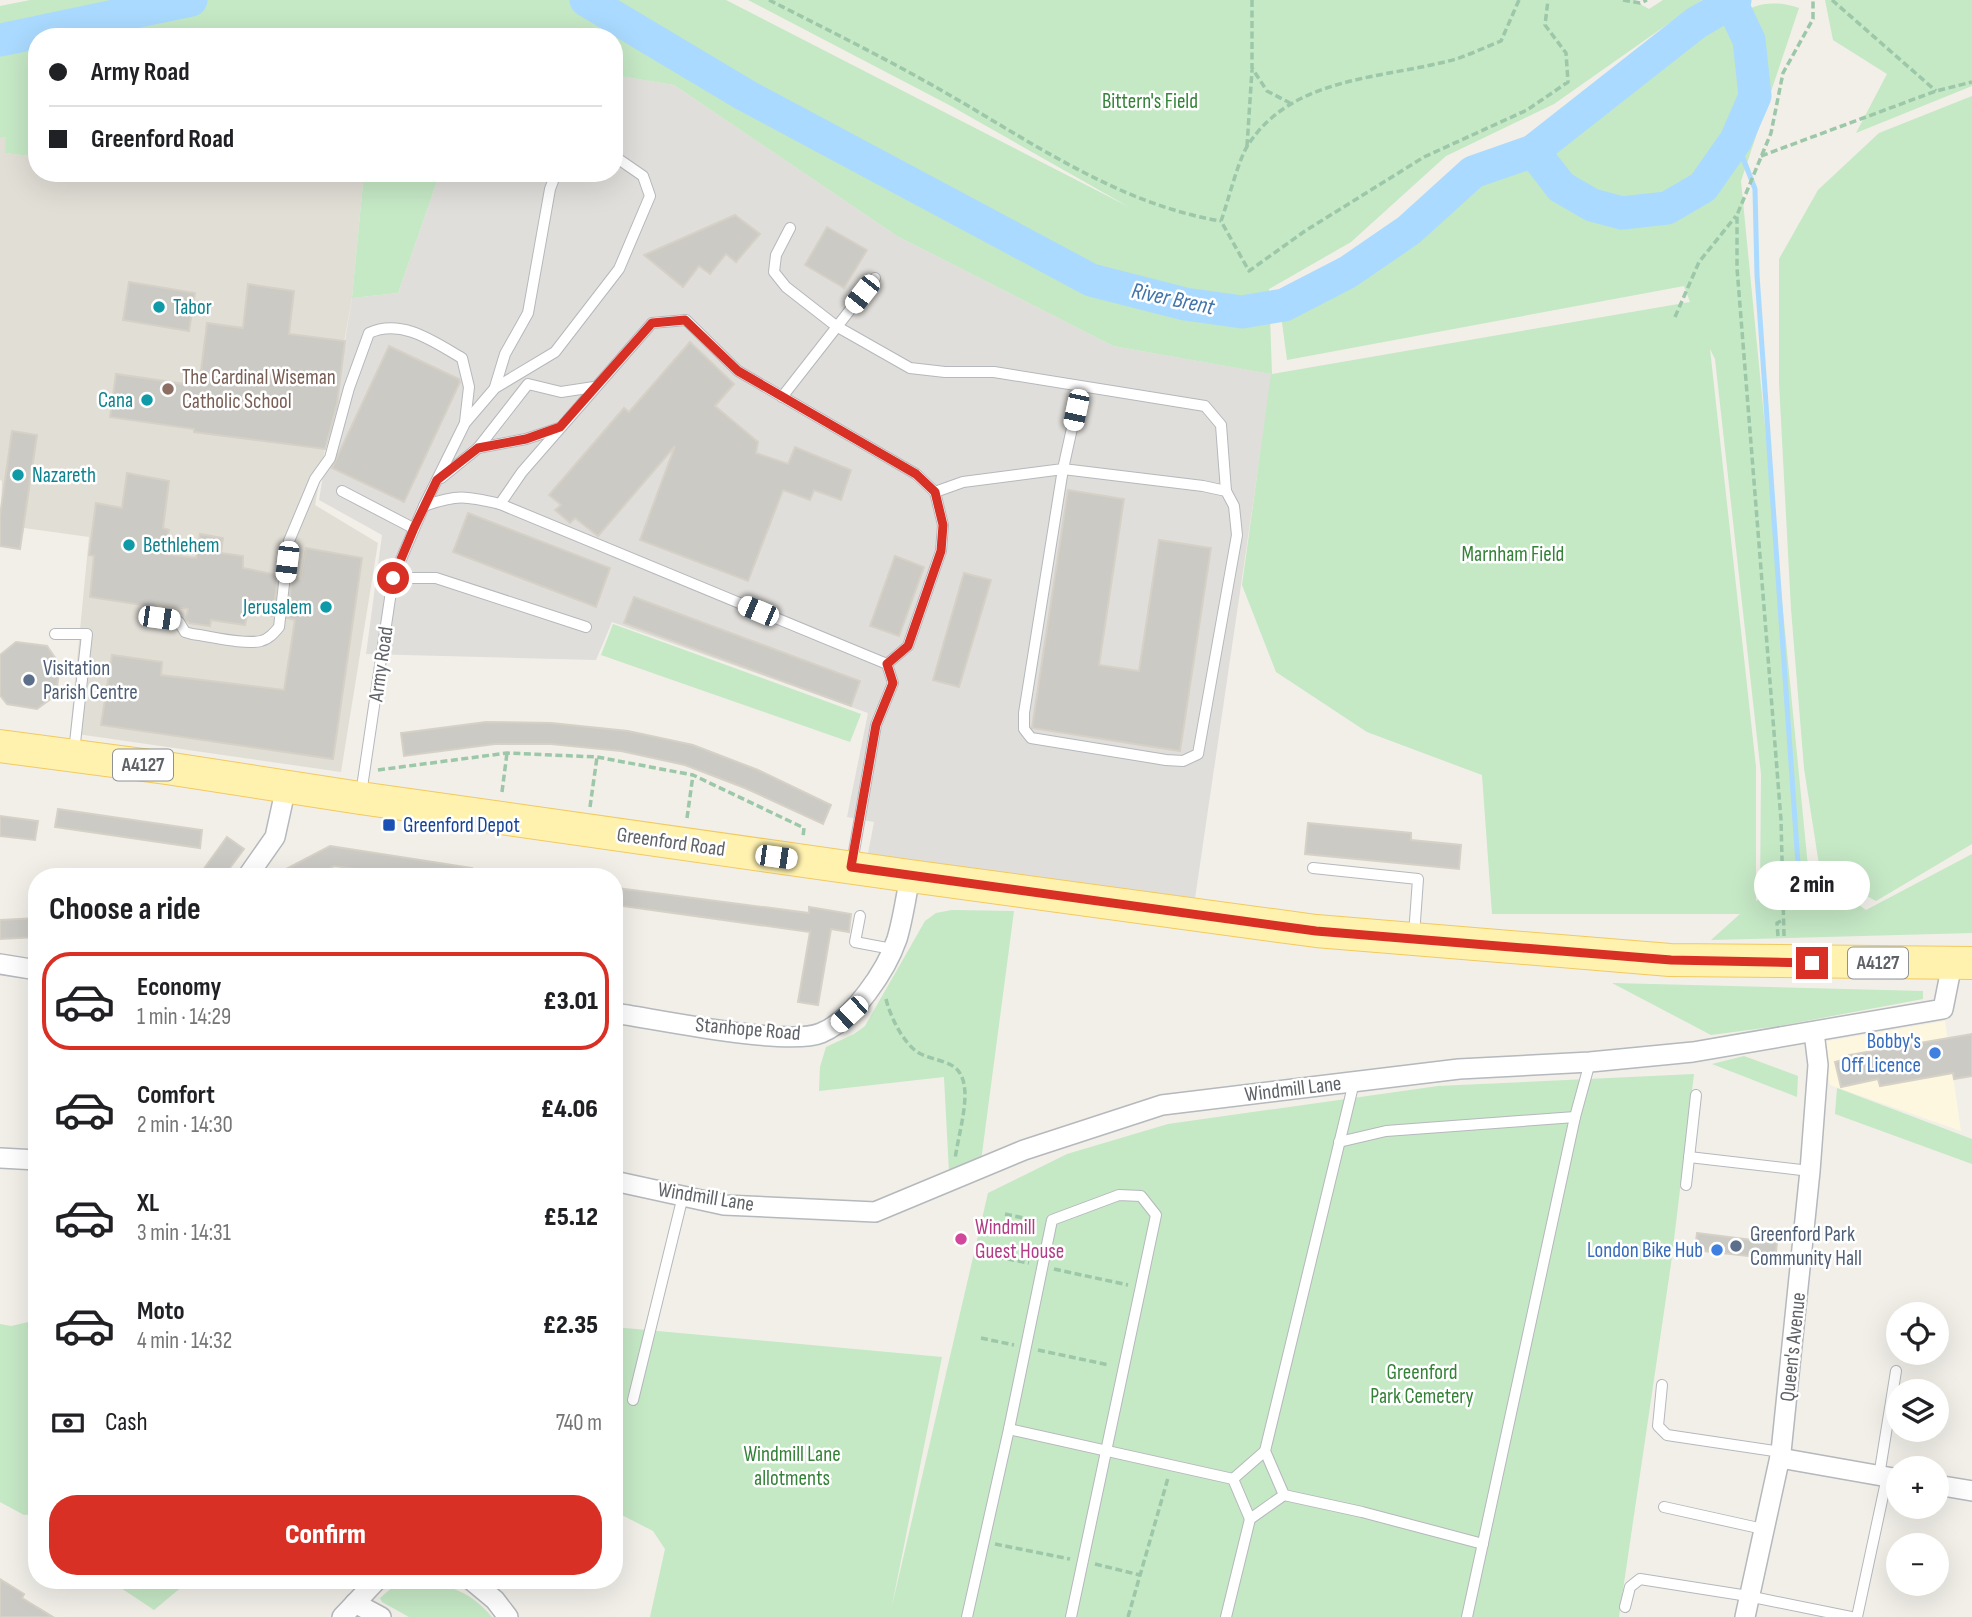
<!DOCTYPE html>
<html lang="en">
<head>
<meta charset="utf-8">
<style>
  :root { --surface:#fff; --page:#f2f2f2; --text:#202124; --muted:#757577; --line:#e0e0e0; --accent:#d93025 }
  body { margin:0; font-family:"Sofia Sans Condensed",sans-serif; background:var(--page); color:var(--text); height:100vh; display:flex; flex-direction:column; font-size:26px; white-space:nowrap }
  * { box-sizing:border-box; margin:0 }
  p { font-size:23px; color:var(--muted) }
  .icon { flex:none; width:38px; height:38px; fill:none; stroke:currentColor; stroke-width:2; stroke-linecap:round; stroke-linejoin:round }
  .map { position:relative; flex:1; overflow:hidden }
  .drawer { position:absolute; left:28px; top:868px; width:595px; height:721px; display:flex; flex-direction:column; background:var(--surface); border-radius:28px; box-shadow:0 7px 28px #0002 }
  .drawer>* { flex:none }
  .hud { position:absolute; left:28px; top:28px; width:595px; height:154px; border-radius:28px; box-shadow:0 7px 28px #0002; display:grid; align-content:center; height:154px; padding:0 21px; background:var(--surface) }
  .buttons { position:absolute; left:1886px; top:1302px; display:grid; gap:14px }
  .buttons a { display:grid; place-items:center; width:63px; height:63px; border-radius:50%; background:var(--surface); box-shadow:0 7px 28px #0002; font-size:35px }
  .end { position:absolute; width:32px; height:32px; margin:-16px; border:9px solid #d93025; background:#fff; box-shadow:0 0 0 4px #fff }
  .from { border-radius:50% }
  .bubble { position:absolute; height:49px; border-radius:24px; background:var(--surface); box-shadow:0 7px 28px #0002; font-size:23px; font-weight:800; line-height:49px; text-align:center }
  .car { position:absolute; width:21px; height:42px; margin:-21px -10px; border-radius:9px; box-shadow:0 0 5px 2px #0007; background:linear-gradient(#fff 24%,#345 0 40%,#fff 0 76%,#345 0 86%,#fff 0) }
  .hud b { display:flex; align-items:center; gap:24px; height:66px; font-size:26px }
  .hud b+b { border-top:2px solid var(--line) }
  .hud i { width:18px; height:18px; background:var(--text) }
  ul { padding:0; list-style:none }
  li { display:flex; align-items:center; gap:21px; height:98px; margin:0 14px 10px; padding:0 7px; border:4px solid transparent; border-radius:28px }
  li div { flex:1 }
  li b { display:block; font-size:26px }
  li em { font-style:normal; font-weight:800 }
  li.current { border-color:var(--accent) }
  li>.icon { width:63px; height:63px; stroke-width:1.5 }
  h2 { padding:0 21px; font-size:32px; line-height:84px }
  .pay { display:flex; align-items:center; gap:18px; height:77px; padding:0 21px; font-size:26px }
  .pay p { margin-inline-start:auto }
  .primary-button { display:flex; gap:14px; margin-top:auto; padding:14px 21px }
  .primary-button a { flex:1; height:80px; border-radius:28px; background:var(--accent); color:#fff; font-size:28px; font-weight:800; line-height:80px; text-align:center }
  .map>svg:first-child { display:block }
  .commercial { fill:#fef7e0 }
  .industrial { fill:#e0deda }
  .education { fill:#e1ded6 }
  .green { fill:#c5e8c5; fill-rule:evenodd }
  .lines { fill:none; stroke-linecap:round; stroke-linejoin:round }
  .stream { stroke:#aadaff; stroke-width:5 }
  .river { stroke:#aadaff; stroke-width:33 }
  .building { fill:#cccac5; stroke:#d6d1c6; stroke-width:2 }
  .lane-casing { stroke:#b5b8bc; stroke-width:12 }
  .street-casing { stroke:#b5b8bc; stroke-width:22 }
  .primary-casing { stroke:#f2c960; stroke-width:34 }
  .path { stroke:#9cc7a9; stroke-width:3.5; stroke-dasharray:7 3.5; stroke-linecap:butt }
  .lane { stroke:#fff; stroke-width:10 }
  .street { stroke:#fff; stroke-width:19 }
  .primary { stroke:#fff2af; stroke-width:32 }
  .route { stroke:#d93025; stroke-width:9 }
  .culture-dot { fill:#0f9aa8; stroke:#fff; stroke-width:2.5 }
  .education-dot { fill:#8d6e63; stroke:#fff; stroke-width:2.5 }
  .service-dot { fill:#5c6f8a; stroke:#fff; stroke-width:2.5 }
  .transit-dot { fill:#1a4fb4; stroke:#fff; stroke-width:2.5 }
  .shop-dot { fill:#3f7fe0; stroke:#fff; stroke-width:2.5 }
  .hotel-dot { fill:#d1479c; stroke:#fff; stroke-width:2.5 }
  .labels { text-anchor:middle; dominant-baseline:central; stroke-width:5; stroke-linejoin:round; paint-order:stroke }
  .shield { fill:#fff; stroke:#8f9295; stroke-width:2 }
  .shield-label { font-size:19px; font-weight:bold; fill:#5f6368 }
  .park-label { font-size:21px; fill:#348238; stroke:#fff }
  .culture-label { font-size:21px; fill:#0d838f; stroke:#fff; text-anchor:start }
  .education-label { font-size:21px; fill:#785e54; stroke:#fff; text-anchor:start }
  .street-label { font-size:21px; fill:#5f6368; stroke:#fff }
  .service-label { font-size:21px; fill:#4e5e75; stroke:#fff; text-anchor:start }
  .transit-label { font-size:21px; fill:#164399; stroke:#fff; text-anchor:start }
  .shop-label { font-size:21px; fill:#366cbe; stroke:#fff; text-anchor:end }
  .hotel-label { font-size:21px; fill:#b23c85; stroke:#fff; text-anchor:start }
  .water-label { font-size:23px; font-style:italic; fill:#4174aa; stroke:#fff }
</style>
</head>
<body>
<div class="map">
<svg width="1972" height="1617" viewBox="0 0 1972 1617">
  <rect width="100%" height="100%" fill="#f1efe8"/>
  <polygon class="commercial" points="1945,1021 1961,1131 1830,1085 1822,1042"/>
  <polygon class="industrial" points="614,75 674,85 897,236 1113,346 1272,374 1193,912 865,869 874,822 847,817 868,713 612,622 596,660 366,654 382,535 319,500 352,298 398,293 440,173 614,173"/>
  <polygon class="education" points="6,137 6,153 37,157 37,173 364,173 352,298 315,505 378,543 341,772 70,733 89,537 24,528 20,549 0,546 2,481 0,480 0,138"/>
  <g class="green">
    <path d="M30,0H726L1129,207L951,106L748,0H1633L1649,9L1663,0H1702L1554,104L1446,156L1351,242L1269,289L1272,374L1690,302L1684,286L1287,360L1281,315L1386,259L1476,181L1477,174L1533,151L1696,23L1731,9L1735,17C1756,2 1775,0 1799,8L1741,181L1808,867L1866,910L1972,854V933L1711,940L1740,914H1492L1482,775L1367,732L1276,672L1242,585L1271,374L1113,346L897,236L674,85L614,75V37H37V157L5,153L6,137L0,138V6ZM1710,349L1715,359L1761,774L1760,898L1756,901V767Z"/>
    <polygon points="1825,0 1972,0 1972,86 1856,133 1887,74 1833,40"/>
    <polygon points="1972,96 1972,844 1876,901 1820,871 1804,768 1791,609 1779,383 1779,259 1818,190 1879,133"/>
    <polygon points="364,173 440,173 398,293 352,298"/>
    <polygon points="613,624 861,714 850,742 601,655"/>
    <polygon points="952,910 1014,911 981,1161 949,1172 944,1077 819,1091 820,1067 826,1047 854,1034 865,1026 925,921 936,913"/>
    <polygon points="1612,983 1923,991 1923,999 1779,1026 1711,1035"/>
    <polygon points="1744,1056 1798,1076 1797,1097 1712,1064"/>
    <polygon points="1694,1074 1671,1264 1619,1617 650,1617 665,1549 653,1531 614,1511 614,1327 942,1357 891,1610 988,1193 1067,1154 1168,1124 1438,1086"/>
    <polygon points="1837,1088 1972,1139 1972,1164 1835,1114"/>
    <polygon points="37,1320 37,1514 24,1515 0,1502 0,1324 11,1326"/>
    <polygon points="109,1580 190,1580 154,1610"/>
    <path d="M418,1581C449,1584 472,1593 492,1617H409L382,1602L380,1598L394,1586Z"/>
  </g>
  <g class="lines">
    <polyline class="stream" points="1736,140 1755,189 1757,275 1799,878"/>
    <g class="river">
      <polyline points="586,0 745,95 1091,280 1185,304 1242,312 1284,305 1348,272 1409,230 1473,172 1533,151 1696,23 1735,0"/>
      <polyline points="0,40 191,0"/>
      <polyline points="1533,151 1561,187 1592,205 1622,213 1667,208 1703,187 1736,140 1755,96 1749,40 1731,2"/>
    </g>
  </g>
  <g class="building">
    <polygon points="735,215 760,234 736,262 726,254 710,274 699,266 683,287 644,255"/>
    <polygon points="827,227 867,250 844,288 805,265"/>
    <polygon points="129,282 195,293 189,331 123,320"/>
    <polygon points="248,284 294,291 289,334 345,341 337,404 325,449 194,432 194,429 110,417 116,374 199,386 207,323 243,328"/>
    <polygon points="690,342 734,384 715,406 758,442 756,453 788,464 795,447 851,470 841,500 814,490 810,500 783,490 748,581 640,540 675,446 598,536 575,518 570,523 555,510 561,505 549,495 624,408 629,412"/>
    <polygon points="389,346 459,379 460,382 404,502 332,468"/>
    <polygon points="12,431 37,435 20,549 0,546 0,516"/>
    <polygon points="127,473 169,481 163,528 169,530 165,554 196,558 200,534 223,538 221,553 243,556 243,568 278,575 273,616 248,611 245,625 211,620 210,626 189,623 186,620 188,609 156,604 155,607 90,597 94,556 89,555 96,503 122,508"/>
    <polygon points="1068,490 1124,499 1099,665 1139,671 1159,540 1211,548 1180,751 1032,728"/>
    <polygon points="468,513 610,568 596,607 453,552"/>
    <polygon points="306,548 362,558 333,759 101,725 112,655 162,662 161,675 284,690 295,620 287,618 292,577 301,579"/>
    <polygon points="895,556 924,567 899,636 870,626"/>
    <polygon points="964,573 991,580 959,687 933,680"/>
    <polygon points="634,597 860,681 851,706 624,623"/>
    <polygon points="16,642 47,646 60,665 56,695 37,709 7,704 0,695 0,655"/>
    <polygon points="486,722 551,723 628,731 693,745 758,770 831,805 823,824 745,788 685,765 621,751 551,744 495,744 404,756 401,733"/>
    <polygon points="58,809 202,830 200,848 55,827"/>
    <polygon points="0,816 38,821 35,840 0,836"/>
    <polygon points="1308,823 1411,833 1411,840 1461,845 1459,869 1305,854"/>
    <polygon points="227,837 244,849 223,877 198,877"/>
    <polygon points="330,846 472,868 471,877 414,877 334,866 313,877 271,877"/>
    <polygon points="617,888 809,913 809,907 851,914 849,932 831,929 818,1005 798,1002 810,932 615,905"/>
    <polygon points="37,918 37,937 0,939 0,920"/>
    <polygon points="1972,1034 1972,1076 1954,1079 1953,1073 1880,1086 1878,1079 1841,1087 1835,1062 1850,1058 1849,1055"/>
    <polygon points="1697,1233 1777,1243 1775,1259 1695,1250"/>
    <polygon points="0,1579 24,1594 22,1598 53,1617 0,1617"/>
  </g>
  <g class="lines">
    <defs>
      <g id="lane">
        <polyline points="790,228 776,255 774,272 786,287 836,326 910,368 945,372 994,372 1205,406 1221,425 1226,491"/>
        <polyline points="495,387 505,354 528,313 550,189 556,173"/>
        <polyline points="782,397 875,278"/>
        <polyline points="478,448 528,384 561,392 594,387"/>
        <polyline points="441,478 478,448 526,439 559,428"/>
        <polyline points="342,491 413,528"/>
        <polyline points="935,492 963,482 1063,469 1203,486 1226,491 1234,506 1237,535 1198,754 1183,761 1166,760 1031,738 1024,729 1024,713 1063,469 1076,410"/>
        <polyline points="500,504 522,472 652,323 686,320 738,371 916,474 935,492 943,525 941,551 908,646 887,664"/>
        <path d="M424,506C457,494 466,496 500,504L887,664L893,683L876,725L852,863"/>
        <polyline points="393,578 436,578 586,627"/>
        <path d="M159,618L179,622L185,632L192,634C210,636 243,645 261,641C269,639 274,633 279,627L289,541L315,479L330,458L349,388L369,333C402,318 434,342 462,358L469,387L465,422"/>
        <polyline points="55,634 87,634 74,752"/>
        <polyline points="361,794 393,578 424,506 465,423 495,388 555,352 619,269 650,196 643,176 614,156"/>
        <polyline points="1313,868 1418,879 1414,935"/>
        <polyline points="860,916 855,942 892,949"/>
        <polyline points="1339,1142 1386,1131 1575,1117"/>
        <polyline points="1689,1157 1810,1171"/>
        <polyline points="1686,1185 1696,1095"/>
        <polyline points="1662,1385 1658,1426 1667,1435 1781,1452"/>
        <polyline points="633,1400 683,1196"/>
        <polyline points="1009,1429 1052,1220 1119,1195 1141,1196 1156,1215 1071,1617"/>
        <polyline points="1879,1476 1896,1371"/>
        <polyline points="1284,1495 1362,1512 1483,1544"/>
        <polyline points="1664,1507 1763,1529"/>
        <polyline points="1250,1519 1233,1479 1265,1451"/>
        <polyline points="1625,1607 1630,1587 1640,1579 1748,1596 1851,1617"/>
        <polyline points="967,1617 1009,1429 1233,1479"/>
        <polyline points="1226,1617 1250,1519 1284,1495 1265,1451 1354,1082"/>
        <polyline points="1467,1617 1575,1117 1590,1062"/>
        <polyline points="1857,1617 1887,1477"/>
      </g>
      <g id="street">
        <polyline points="247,877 275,837 286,787"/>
        <polyline points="0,964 37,970"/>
        <path d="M614,1013C656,1019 788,1047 821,1033C853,1020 886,971 897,939C903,919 906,897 910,876"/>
        <polyline points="0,1158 37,1160"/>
        <polyline points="614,1181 724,1205 875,1212 1024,1150 1162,1105 1459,1069 1590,1062 1693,1052 1943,1009 1952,964"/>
        <polyline points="1780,1458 1899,1479"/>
        <polyline points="1937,1485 1972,1491"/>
        <polyline points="471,1580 495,1600 508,1617"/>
        <polyline points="355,1603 381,1617"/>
        <polyline points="342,1617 377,1580"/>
        <polyline points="1745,1617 1781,1452 1810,1171 1818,1065 1814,1032"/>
      </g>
      <polyline id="primary" points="0,746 166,768 360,798 910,876 1316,931 1670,960 1972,963"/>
    </defs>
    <use href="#lane" class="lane-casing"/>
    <use href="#street" class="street-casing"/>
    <use href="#primary" class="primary-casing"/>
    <g class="path">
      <path d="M769,0C826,29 883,57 939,89C1029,140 1117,204 1221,221"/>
      <polyline points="1252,0 1252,68 1267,91 1290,103"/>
      <path d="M1519,0L1501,41C1486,47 1471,54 1456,59C1385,79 1293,75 1248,145C1238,160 1228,202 1221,221L1249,271L1305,231L1424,157L1527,110L1568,82L1566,53L1545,25L1548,0"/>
      <polyline points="1623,0 1640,3 1647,0"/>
      <polyline points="1832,0 1936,91"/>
      <polyline points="1247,146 1252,70"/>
      <polyline points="1761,156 1936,91 1972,82"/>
      <polyline points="1675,317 1699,262 1736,216"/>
      <polyline points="378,770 507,753 597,757 693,775 804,828 803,837"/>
      <polyline points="502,792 507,753"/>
      <polyline points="590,807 597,757"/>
      <polyline points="687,818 693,775"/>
      <polyline points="1778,936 1777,923 1783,920"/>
      <polyline points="1784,936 1781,820 1737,268 1737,215 1771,133 1783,73 1813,19 1813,0"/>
      <path d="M886,999C890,1016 904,1046 921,1054C942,1064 964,1059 965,1094C965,1115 958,1138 955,1159"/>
      <polyline points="1005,1214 1037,1221"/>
      <polyline points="997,1257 1029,1263"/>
      <polyline points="1054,1269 1128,1285"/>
      <polyline points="981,1338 1014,1345"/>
      <polyline points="1038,1350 1109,1365"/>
      <polyline points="995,1544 1070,1559"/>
      <polyline points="1095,1564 1140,1575"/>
      <polyline points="1128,1617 1168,1478"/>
    </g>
    <use href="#lane" class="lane"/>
    <use href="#street" class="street"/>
    <use href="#primary" class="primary"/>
  </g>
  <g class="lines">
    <polyline class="route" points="393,578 414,528 437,480 478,448 526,439 560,427 652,323 685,320 738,371 916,474 935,492 943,525 941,551 908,646 887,664 893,683 876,725 851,867 1316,931 1671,960 1812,963"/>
  </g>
  <g class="culture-dot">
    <circle cx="159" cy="307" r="7"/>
    <circle cx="147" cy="400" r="7"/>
    <circle cx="18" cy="475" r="7"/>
    <circle cx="129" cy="545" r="7"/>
    <circle cx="326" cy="607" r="7"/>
  </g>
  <circle class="education-dot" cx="168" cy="389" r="7"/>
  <g class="service-dot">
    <circle cx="29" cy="680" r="7"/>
    <circle cx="1736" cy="1246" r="7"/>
  </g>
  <rect class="transit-dot" x="382" y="818" width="14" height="14" rx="3.5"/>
  <g class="shop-dot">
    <circle cx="1935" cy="1053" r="7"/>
    <circle cx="1717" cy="1250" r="7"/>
  </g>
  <circle class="hotel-dot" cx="961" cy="1239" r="7"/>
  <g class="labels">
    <g class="shield">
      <rect x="113" y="749.5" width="60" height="31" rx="5"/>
      <rect x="1848" y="947.5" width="60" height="31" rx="5"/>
    </g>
    <g class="shield-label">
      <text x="143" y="765">A4127</text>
      <text x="1878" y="963">A4127</text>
    </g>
    <g class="park-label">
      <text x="1150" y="101">Bittern's Field</text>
      <text x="1513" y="554">Marnham Field</text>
      <text x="1422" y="1372">Greenford<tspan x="1422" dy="24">Park Cemetery</tspan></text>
      <text x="792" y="1454">Windmill Lane<tspan x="792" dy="24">allotments</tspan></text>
    </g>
    <g class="culture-label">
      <text x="173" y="307">Tabor</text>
      <text x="133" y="400" text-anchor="end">Cana</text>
      <text x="32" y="475">Nazareth</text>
      <text x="143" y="545">Bethlehem</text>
      <text x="312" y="607" text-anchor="end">Jerusalem</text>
    </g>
    <g class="education-label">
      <text x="182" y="377">The Cardinal Wiseman<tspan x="182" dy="24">Catholic School</tspan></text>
    </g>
    <g class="street-label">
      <text transform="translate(381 664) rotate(-82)">Army Road</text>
      <text transform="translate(671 842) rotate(8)">Greenford Road</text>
      <text transform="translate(748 1029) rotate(5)">Stanhope Road</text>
      <text transform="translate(1293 1089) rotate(-7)">Windmill Lane</text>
      <text transform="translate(706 1197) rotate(9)">Windmill Lane</text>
      <text transform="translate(1793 1347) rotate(-84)">Queen's Avenue</text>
    </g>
    <g class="service-label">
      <text x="43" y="668">Visitation<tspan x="43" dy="24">Parish Centre</tspan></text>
      <text x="1750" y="1234">Greenford Park<tspan x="1750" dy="24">Community Hall</tspan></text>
    </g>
    <g class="transit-label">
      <text x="403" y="825">Greenford Depot</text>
    </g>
    <g class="shop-label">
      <text x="1921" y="1041">Bobby's<tspan x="1921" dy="24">Off Licence</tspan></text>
      <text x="1703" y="1250">London Bike Hub</text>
    </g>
    <g class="hotel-label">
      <text x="975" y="1227">Windmill<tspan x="975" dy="24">Guest House</tspan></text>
    </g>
    <g class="water-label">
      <text transform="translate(1173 299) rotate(12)">River Brent</text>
    </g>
  </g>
</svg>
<div class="buttons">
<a><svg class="icon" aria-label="locate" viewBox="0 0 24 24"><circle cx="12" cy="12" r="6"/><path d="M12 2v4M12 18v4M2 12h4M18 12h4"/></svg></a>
<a><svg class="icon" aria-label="layers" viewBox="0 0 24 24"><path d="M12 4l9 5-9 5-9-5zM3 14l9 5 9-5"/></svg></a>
<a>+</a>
<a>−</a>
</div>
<i class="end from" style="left:393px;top:578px"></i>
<i class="end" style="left:1812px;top:963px"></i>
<div class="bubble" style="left:1754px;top:861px;width:116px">2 min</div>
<i class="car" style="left:862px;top:294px;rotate:218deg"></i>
<i class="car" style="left:1076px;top:410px;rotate:192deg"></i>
<i class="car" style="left:287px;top:562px;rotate:187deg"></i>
<i class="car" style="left:758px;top:611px;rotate:293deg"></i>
<i class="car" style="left:159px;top:618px;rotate:98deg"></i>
<i class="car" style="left:776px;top:857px;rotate:98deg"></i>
<i class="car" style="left:849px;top:1014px;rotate:227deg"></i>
<div class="hud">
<b><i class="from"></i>Army Road</b>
<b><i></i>Greenford Road</b>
</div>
<section class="drawer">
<h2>Choose a ride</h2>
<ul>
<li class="current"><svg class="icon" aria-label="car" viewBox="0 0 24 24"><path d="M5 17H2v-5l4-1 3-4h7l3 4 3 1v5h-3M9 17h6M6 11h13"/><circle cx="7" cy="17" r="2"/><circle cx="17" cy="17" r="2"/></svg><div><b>Economy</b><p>1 min · 14:29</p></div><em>£3.01</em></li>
<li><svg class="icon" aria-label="car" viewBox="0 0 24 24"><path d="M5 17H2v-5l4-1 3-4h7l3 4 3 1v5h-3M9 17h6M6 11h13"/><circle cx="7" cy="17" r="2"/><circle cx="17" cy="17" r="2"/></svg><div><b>Comfort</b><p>2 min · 14:30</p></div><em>£4.06</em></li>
<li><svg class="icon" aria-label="car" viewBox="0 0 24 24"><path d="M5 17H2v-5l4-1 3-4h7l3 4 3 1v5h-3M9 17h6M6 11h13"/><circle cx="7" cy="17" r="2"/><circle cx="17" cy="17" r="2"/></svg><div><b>XL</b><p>3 min · 14:31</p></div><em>£5.12</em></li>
<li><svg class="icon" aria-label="car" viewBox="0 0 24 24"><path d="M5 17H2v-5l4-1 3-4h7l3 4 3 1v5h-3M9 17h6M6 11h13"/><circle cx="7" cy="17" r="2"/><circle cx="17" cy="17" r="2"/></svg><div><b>Moto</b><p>4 min · 14:32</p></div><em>£2.35</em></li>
</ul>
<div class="pay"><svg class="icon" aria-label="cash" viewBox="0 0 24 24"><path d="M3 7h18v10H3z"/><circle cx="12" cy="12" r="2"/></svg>Cash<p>740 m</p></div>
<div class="primary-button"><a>Confirm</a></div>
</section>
</div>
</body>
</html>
